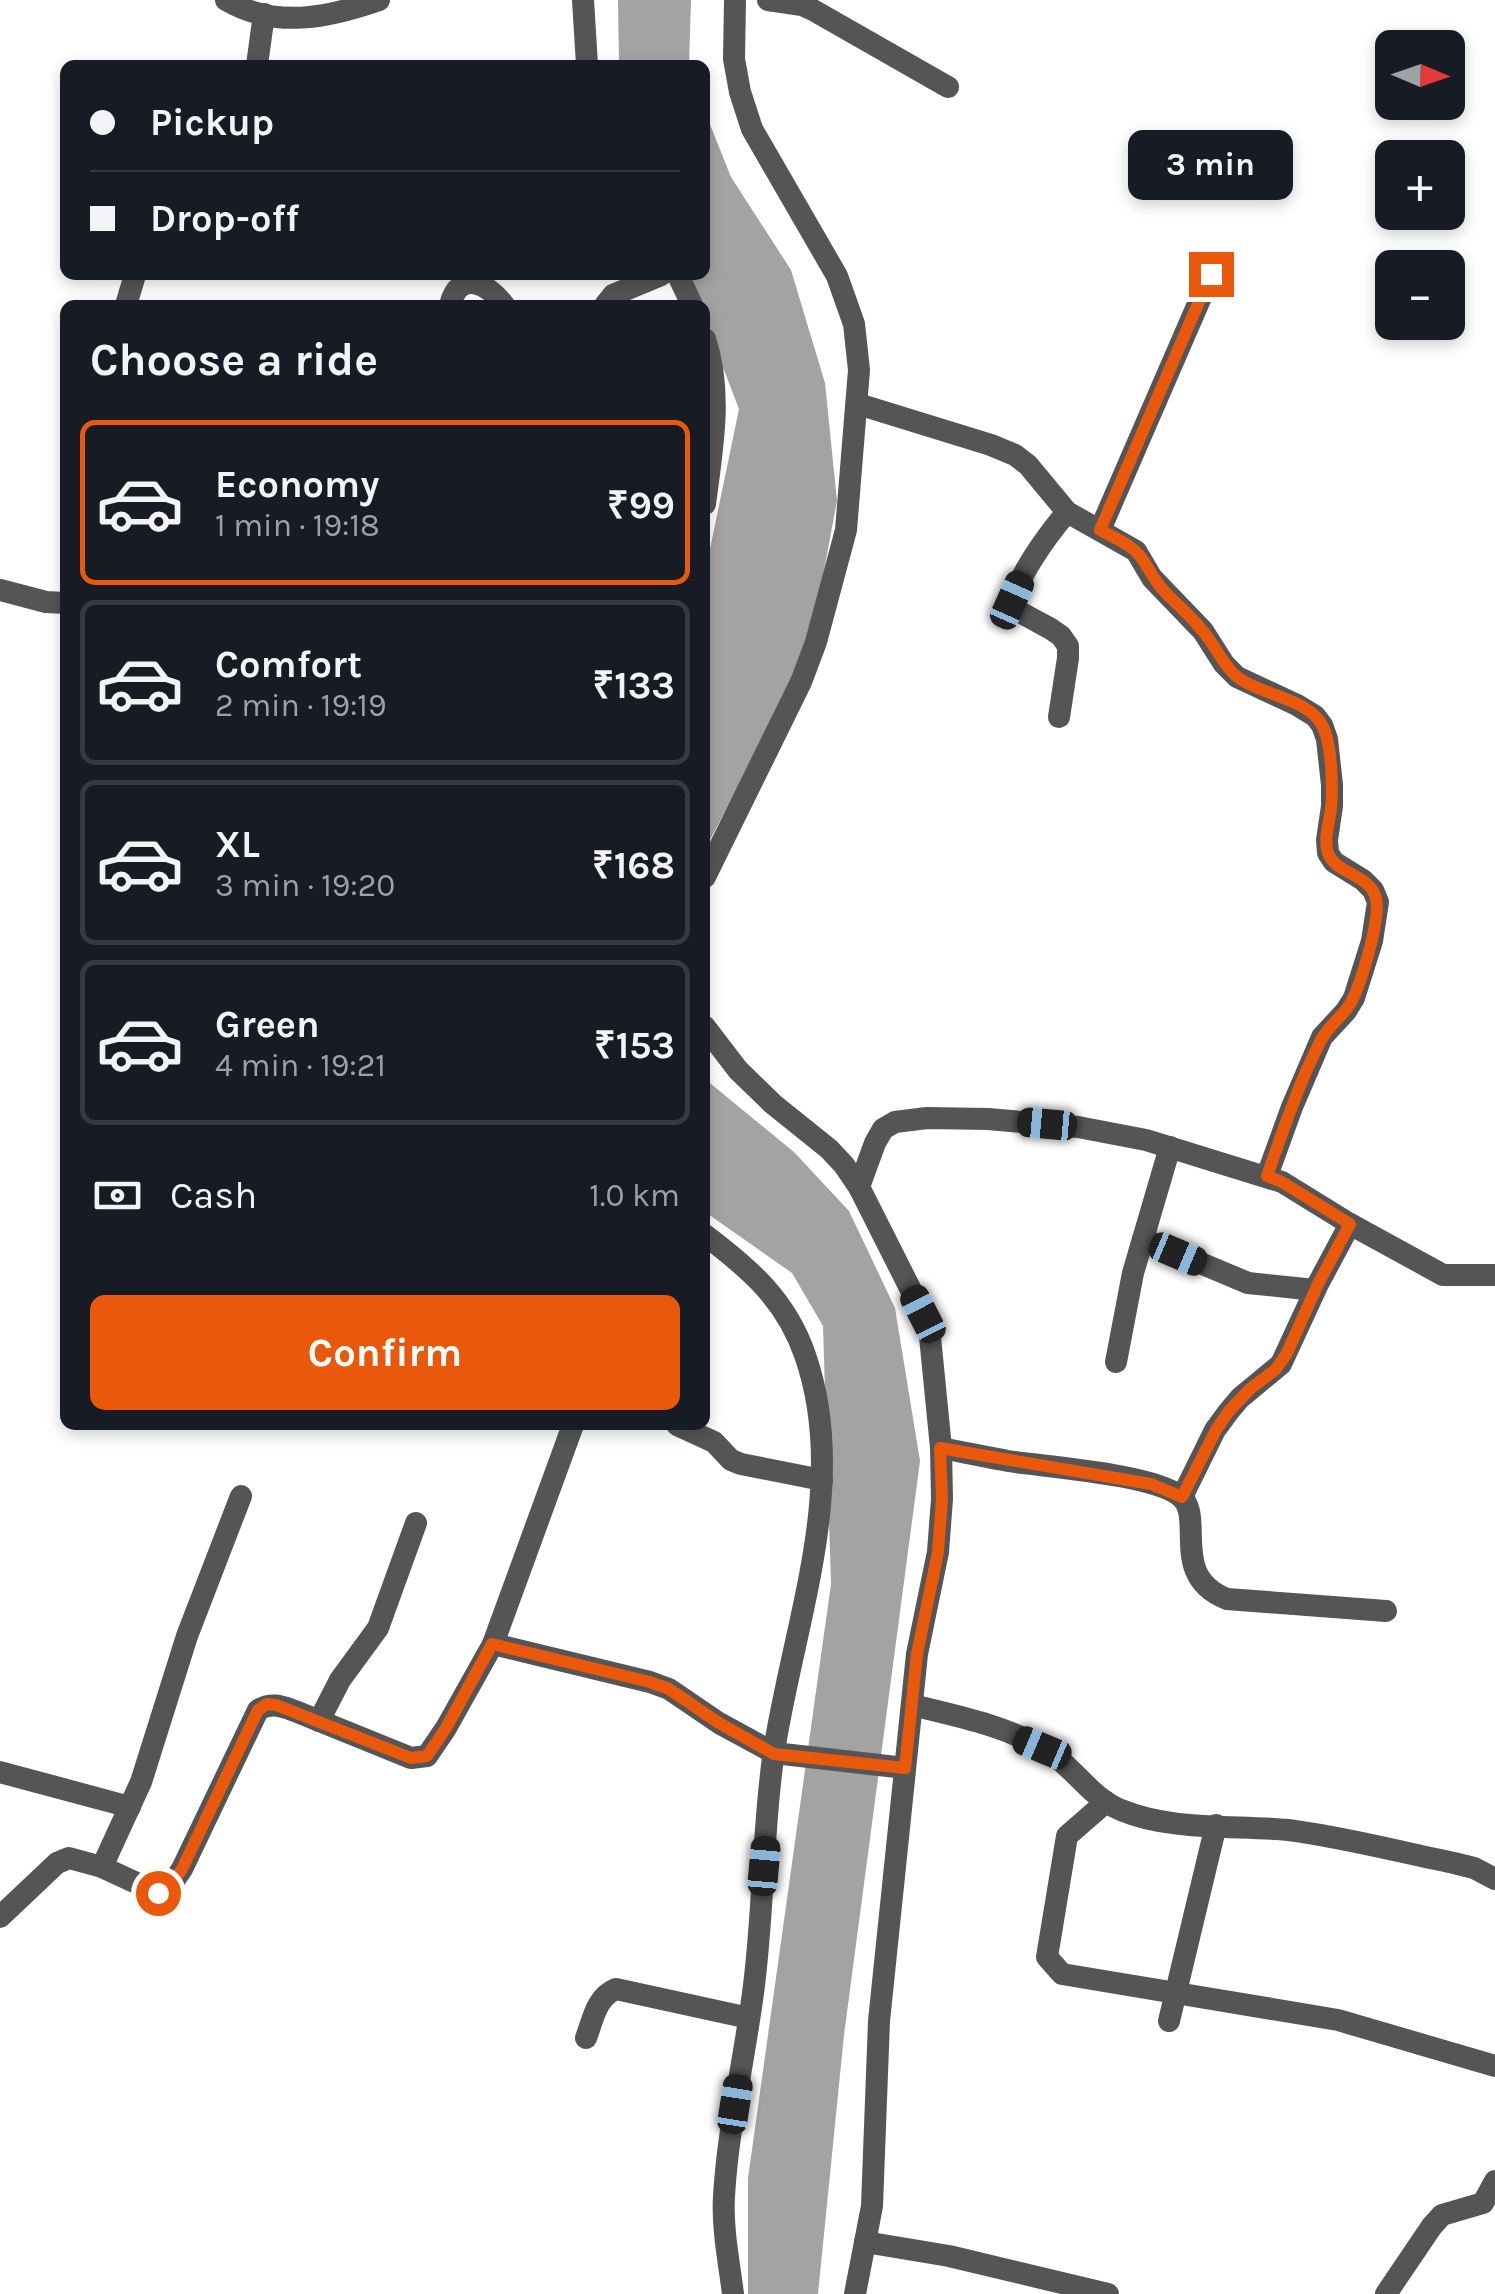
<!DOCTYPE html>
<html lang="en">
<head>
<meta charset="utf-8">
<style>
  :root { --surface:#171b24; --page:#242831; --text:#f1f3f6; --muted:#9ea1a6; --line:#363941; --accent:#ea580c }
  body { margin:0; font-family:Karla,sans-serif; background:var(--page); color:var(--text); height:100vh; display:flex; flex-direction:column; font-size:38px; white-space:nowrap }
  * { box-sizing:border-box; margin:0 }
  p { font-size:32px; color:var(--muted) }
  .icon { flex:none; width:55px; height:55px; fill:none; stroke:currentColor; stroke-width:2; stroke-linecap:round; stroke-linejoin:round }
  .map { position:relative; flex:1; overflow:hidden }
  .details { position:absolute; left:60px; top:300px; width:650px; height:1130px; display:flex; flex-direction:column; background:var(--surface); border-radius:15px; box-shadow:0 5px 15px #0003 }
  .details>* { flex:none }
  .banner { position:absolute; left:60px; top:60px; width:650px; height:220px; border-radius:15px; box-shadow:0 5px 15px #0003; display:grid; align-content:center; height:220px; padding:0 30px; background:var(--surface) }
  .needle { width:65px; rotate:92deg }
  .tools { position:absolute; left:1375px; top:30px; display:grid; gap:20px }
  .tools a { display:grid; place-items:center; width:90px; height:90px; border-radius:15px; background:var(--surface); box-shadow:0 5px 15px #0003; font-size:50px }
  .end { position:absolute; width:45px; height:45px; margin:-22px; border:12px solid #ea580c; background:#fff; box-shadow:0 0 0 5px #fff }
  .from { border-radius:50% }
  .bubble { position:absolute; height:70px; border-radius:15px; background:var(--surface); box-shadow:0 5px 15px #0003; font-size:32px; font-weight:700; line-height:70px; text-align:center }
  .car { position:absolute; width:30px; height:60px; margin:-30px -15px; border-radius:12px; box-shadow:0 0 8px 2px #0007; background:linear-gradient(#222 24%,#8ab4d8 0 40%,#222 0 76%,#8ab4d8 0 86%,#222 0) }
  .banner b { display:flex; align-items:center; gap:35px; height:95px; font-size:38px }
  .banner b+b { border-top:2px solid var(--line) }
  .banner i { width:25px; height:25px; background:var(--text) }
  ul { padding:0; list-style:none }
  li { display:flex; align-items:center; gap:30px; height:165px; margin:0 20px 15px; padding:0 10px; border:5px solid var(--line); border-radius:15px }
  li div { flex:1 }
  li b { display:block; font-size:38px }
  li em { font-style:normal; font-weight:700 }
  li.current { border-color:var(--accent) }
  li>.icon { width:90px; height:90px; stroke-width:1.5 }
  h2 { padding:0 30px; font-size:45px; line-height:120px }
  .pay { display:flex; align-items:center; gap:25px; height:110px; padding:0 30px; font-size:38px }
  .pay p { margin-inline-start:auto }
  .cta { display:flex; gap:20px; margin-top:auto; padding:20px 30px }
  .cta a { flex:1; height:115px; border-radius:15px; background:var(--accent); color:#fff; font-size:40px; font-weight:700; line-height:115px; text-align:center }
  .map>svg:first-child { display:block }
  .water { fill:#a3a3a3 }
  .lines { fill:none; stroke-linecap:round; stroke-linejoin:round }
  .minor { stroke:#555; stroke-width:22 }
  .route { stroke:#ea580c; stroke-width:12 }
</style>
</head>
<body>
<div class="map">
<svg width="1495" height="2294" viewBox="0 0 1495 2294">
  <rect width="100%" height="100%" fill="#fff"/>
  <g class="water">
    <polygon points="618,0 691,0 689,65 619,65"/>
    <polygon points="705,112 731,177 791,270 825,383 837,501 808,655 705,849 705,573 739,409 705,321 705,305 699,305 688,275 705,275"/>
    <polygon points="705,1079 794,1152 849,1211 895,1308 920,1461 844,2035 818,2294 748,2294 748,2178 831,1584 823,1326 792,1273 705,1212"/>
  </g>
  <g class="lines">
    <g class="minor">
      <path d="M226,0C276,29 327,18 379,0"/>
      <polyline points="583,0 587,65"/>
      <polyline points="768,0 802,5 813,10 948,87"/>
      <polyline points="257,65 264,14"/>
      <polyline points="678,275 692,305"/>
      <polyline points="126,305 135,275"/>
      <path d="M450,305C459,269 487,283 504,305"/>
      <polyline points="605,305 613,295 661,275"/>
      <path d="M705,339C723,392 712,450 705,504"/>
      <polyline points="858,404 991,445 1015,455 1028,465 1067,512 1136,551 1152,578 1203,631 1224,664 1237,677 1297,705 1315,716 1322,725 1327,739 1332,785 1332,806 1327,840 1328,853 1334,862 1363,880 1373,890 1378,902 1372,941 1354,998 1346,1011 1322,1037 1292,1107 1267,1176"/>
      <polyline points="1100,530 1211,274"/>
      <polyline points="0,590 46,602 65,603"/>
      <path d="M1059,717L1068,658V646L1061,636L1051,629L1014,609C1009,585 1051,531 1067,512"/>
      <polyline points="705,877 801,682 816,642 846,530 859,370 854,324 837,276 752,129 740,92 734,59 735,0"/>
      <polyline points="705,1027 738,1070 773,1104 829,1149 844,1165 859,1187 923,1314 930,1337 941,1448 942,1499 938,1552 917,1654 879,2021 872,2206 855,2294"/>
      <polyline points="859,1187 875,1143 883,1129 895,1122 927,1118 988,1119 1078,1127 1146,1140 1282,1182 1350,1224 1443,1275 1495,1275"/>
      <path d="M705,1235C750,1269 786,1300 805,1355C850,1484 794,1622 774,1751C762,1831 764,1913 753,1993C744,2061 728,2128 724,2196C722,2228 729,2262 733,2294"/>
      <polyline points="1143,1239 1248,1283 1315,1290"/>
      <polyline points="1116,1362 1133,1273 1170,1147"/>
      <polyline points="677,1425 714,1442 731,1460 741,1464 822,1480"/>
      <path d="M941,1448C963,1452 986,1457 1008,1461C1047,1467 1152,1474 1180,1496C1206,1516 1168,1576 1227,1599L1386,1611"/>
      <polyline points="1182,1497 1215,1430 1229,1411 1240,1398 1281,1364 1318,1284 1350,1224"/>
      <polyline points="493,1644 650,1682 669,1689 719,1723 774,1753 905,1768"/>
      <path d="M912,1705C956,1716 1003,1725 1043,1748C1072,1764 1090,1798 1121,1810C1171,1831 1235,1825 1288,1830C1344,1837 1399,1852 1454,1863L1474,1868L1495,1879"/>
      <polyline points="319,1721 340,1680 378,1628 416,1523"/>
      <polyline points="0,1772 130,1807"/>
      <polyline points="1106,1802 1067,1836 1047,1957 1062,1974 1338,2020 1495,2066"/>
      <polyline points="102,1867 141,1782 187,1636 241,1496"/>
      <path d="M0,1917L57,1863L69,1858L102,1867L158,1893L166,1892L182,1869L258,1710C271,1702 281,1706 295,1711L411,1758L427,1756L446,1728L493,1644L573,1425"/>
      <polyline points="1169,2021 1216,1825"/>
      <path d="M586,2038C593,2020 596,1997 616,1989L749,2018"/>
      <polyline points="865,2242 949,2256 1108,2294"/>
      <polyline points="1386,2294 1432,2226 1442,2215 1483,2203 1495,2181"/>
    </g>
  </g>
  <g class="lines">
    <path class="route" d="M158,1893L166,1892L182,1869L258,1710L267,1704L276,1705L411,1758L427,1756L446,1728L492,1644L650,1682L669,1689L719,1723L774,1754L905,1768L917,1654L938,1552L942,1499L940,1448L1151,1484L1182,1497L1216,1430L1229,1411L1250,1389L1275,1370L1286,1355L1318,1284L1350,1224L1282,1182L1267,1176C1283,1131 1298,1085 1320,1042C1327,1028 1339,1019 1348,1007C1360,990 1381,918 1376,898C1370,874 1335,874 1328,853C1323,839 1330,821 1331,808C1333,788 1332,743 1322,725C1306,696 1253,695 1232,672C1220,659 1213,642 1201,629C1190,615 1176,604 1164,591C1155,581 1150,571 1143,560C1133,545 1115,538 1100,530L1211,274"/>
  </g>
</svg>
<div class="tools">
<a><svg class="needle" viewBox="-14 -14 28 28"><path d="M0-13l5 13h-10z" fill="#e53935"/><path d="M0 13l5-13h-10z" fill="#9ea1a6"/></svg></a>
<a>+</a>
<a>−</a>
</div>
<i class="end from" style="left:158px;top:1893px"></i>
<i class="end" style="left:1211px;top:274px"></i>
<div class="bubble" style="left:1128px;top:130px;width:165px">3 min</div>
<i class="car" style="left:1012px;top:600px;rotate:24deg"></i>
<i class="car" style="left:1047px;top:1124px;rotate:275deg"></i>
<i class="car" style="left:1178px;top:1254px;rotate:113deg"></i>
<i class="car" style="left:923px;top:1314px;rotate:333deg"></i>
<i class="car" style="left:1042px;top:1748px;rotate:293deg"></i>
<i class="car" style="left:764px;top:1866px;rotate:5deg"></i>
<i class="car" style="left:735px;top:2104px;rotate:9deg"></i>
<div class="banner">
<b><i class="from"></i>Pickup</b>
<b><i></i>Drop-off</b>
</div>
<section class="details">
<h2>Choose a ride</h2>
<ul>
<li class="current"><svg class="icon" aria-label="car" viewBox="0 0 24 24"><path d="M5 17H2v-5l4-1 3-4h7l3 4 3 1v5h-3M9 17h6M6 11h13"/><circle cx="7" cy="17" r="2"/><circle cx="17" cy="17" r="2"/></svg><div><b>Economy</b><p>1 min · 19:18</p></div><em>₹99</em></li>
<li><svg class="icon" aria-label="car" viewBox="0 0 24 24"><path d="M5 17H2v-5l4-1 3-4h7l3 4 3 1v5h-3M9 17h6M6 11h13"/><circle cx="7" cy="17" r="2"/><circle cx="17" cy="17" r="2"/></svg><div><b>Comfort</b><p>2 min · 19:19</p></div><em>₹133</em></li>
<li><svg class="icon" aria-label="car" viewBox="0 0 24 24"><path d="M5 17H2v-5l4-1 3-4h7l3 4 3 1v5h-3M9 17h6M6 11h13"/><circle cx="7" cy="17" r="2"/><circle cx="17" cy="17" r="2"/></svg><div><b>XL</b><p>3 min · 19:20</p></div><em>₹168</em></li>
<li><svg class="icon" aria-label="car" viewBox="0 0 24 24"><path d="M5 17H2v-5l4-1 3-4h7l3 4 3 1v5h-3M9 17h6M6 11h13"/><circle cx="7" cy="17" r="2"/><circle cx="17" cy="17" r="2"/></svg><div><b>Green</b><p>4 min · 19:21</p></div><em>₹153</em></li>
</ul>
<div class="pay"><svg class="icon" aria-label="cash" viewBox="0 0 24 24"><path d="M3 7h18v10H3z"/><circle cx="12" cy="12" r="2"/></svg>Cash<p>1.0 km</p></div>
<div class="cta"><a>Confirm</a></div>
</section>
</div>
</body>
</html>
